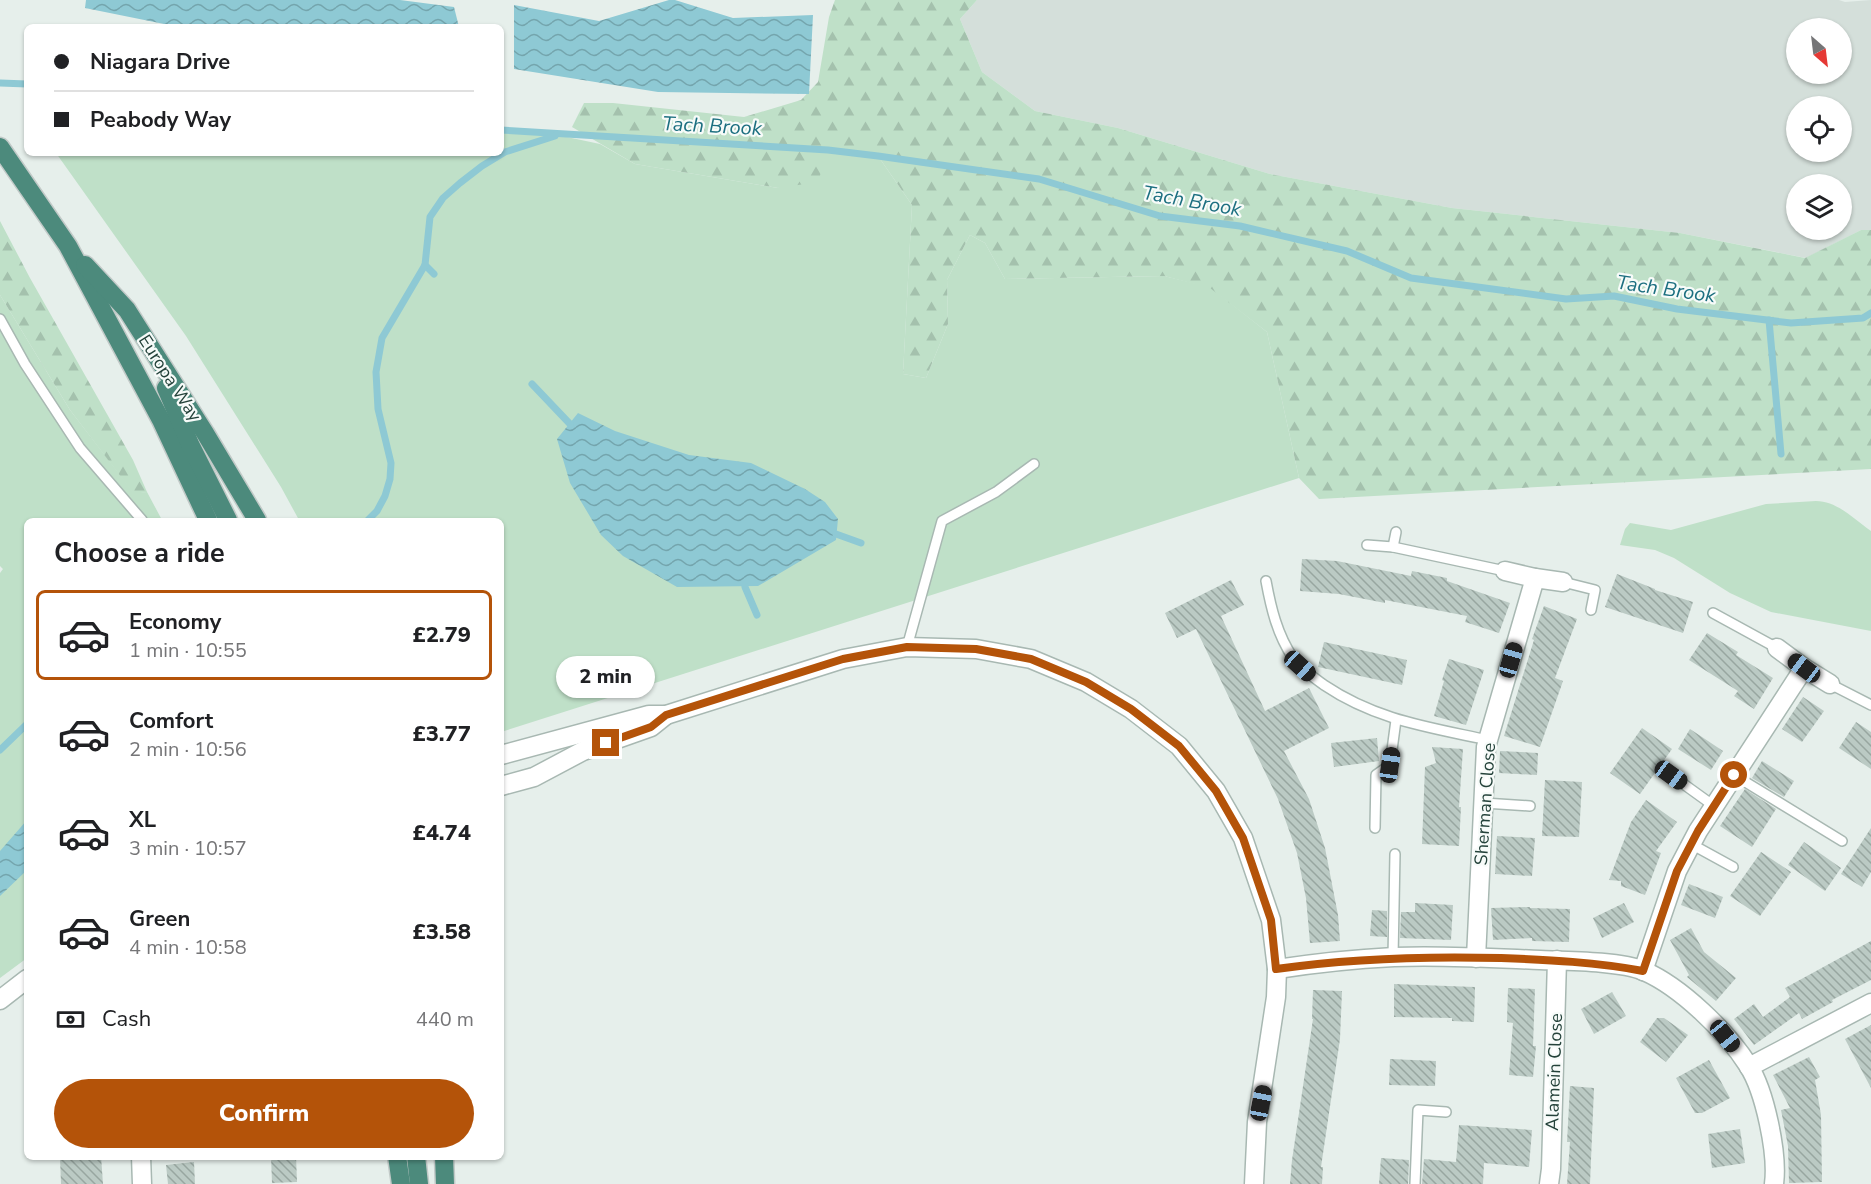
<!DOCTYPE html>
<html lang="en">
<head>
<meta charset="utf-8">
<style>
  :root { --surface:#fff; --page:#f6f6f6; --text:#202124; --muted:#757577; --line:#e0e0e0; --accent:#b45309 }
  body { margin:0; font-family:"Nunito Sans",sans-serif; background:var(--page); color:var(--text); height:100vh; display:flex; flex-direction:column; font-size:22px; white-space:nowrap }
  * { box-sizing:border-box; margin:0 }
  p { font-size:20px; color:var(--muted) }
  .icon { flex:none; width:33px; height:33px; fill:none; stroke:currentColor; stroke-width:2; stroke-linecap:round; stroke-linejoin:round }
  .map { position:relative; flex:1; overflow:hidden }
  .side { position:absolute; left:24px; top:518px; width:480px; height:642px; display:flex; flex-direction:column; background:var(--surface); border-radius:9px; box-shadow:0 2px 4px #0004 }
  .side>* { flex:none }
  .banner { position:absolute; left:24px; top:24px; width:480px; height:132px; border-radius:9px; box-shadow:0 2px 4px #0004; display:grid; align-content:center; height:132px; padding:0 30px; background:var(--surface) }
  .needle { width:39px; rotate:152deg }
  .tools { position:absolute; left:1786px; top:18px; display:grid; gap:12px }
  .tools a { display:grid; place-items:center; width:66px; height:66px; border-radius:50%; background:var(--surface); box-shadow:0 2px 4px #0004; font-size:30px }
  .end { position:absolute; width:27px; height:27px; margin:-14px; border:8px solid #b45309; background:#fff; box-shadow:0 0 0 3px #fff }
  .from { border-radius:50% }
  .bubble { position:absolute; height:42px; border-radius:21px; background:var(--surface); box-shadow:0 2px 4px #0004; font-size:20px; font-weight:800; line-height:42px; text-align:center }
  .car { position:absolute; width:18px; height:36px; margin:-18px -9px; border-radius:8px; box-shadow:0 0 4px 2px #0007; background:linear-gradient(#222 24%,#8ab4d8 0 40%,#222 0 76%,#8ab4d8 0 86%,#222 0) }
  .banner b { display:flex; align-items:center; gap:21px; height:57px; font-size:22px }
  .banner b+b { border-top:2px solid var(--line) }
  .banner i { width:15px; height:15px; background:var(--text) }
  ul { padding:0; list-style:none }
  li { display:flex; align-items:center; gap:18px; height:90px; margin:0 12px 9px; padding:0 18px; border:3px solid transparent; border-radius:9px }
  li div { flex:1 }
  li b { display:block; font-size:22px }
  li em { font-style:normal; font-weight:800 }
  li.active { border-color:var(--accent) }
  li>.icon { width:54px; height:54px; stroke-width:1.5 }
  h2 { padding:0 30px; font-size:27px; line-height:72px }
  .pay { display:flex; align-items:center; gap:15px; height:66px; padding:0 30px; font-size:22px }
  .pay p { margin-inline-start:auto }
  .action { display:flex; gap:12px; margin-top:auto; padding:12px 30px }
  .action a { flex:1; height:69px; border-radius:36px; background:var(--accent); color:#fff; font-size:24px; font-weight:800; line-height:69px; text-align:center }
  .map>svg:first-child { display:block }
  .built { fill:#d4dfda; fill-rule:evenodd }
  .green { fill:#bfe0c8 }
  .forest { fill:url(#forest-firs) }
  .water { fill:url(#water-waves) }
  .lines { fill:none; stroke-linecap:round; stroke-linejoin:round }
  .stream { stroke:#8ec9d4; stroke-width:7 }
  .building { fill:url(#building-back-hatch) }
  .service-casing { stroke:#a8b8b2; stroke-width:12 }
  .minor-casing { stroke:#a8b8b2; stroke-width:21 }
  .trunk-casing { stroke:#c2cac8; stroke-width:21 }
  .service { stroke:#fff; stroke-width:9 }
  .minor { stroke:#fff; stroke-width:18 }
  .trunk { stroke:#4c8a7c; stroke-width:18 }
  .route { stroke:#b45309; stroke-width:8 }
  .labels { text-anchor:middle; dominant-baseline:central; stroke-width:4.5; stroke-linejoin:round; paint-order:stroke }
  .street-label { font-size:18px; fill:#24423a; stroke:#f7fbf9 }
  .water-label { font-size:20px; font-style:italic; fill:#1c6f80; stroke:#f7fbf9 }
</style>
</head>
<body>
<div class="map">
<svg width="1871" height="1184" viewBox="0 0 1871 1184">
  <defs>
    <pattern id="forest-firs" width="22" height="20" patternUnits="userSpaceOnUse" patternTransform="scale(1.5)"><rect width="22" height="20" fill="#bfe0c8"/><path d="M5 1l3.5 6h-7zM16 11l3.5 6h-7z" fill="#a4c1ad"/></pattern>
    <pattern id="water-waves" width="16" height="10" patternUnits="userSpaceOnUse" patternTransform="scale(1.5)"><rect width="16" height="10" fill="#8ec9d4"/><path d="M0 5q4-4 8 0t8 0" fill="none" stroke="#74a5ad"/></pattern>
    <pattern id="building-back-hatch" width="6" height="6" patternUnits="userSpaceOnUse" patternTransform="scale(1.5)"><rect width="6" height="6" fill="#bbcac4"/><path d="M-1 5l2 2M0 0l6 6M5-1l2 2" fill="none" stroke="#98a6a0"/></pattern>
  </defs>
  <rect width="100%" height="100%" fill="#e6efeb"/>
  <path class="built" d="M977,0H1839L1845,2L1871,0V230H1861L1806,258L1680,233L1452,208L1270,174L1118,128L1035,111L982,72L960,19ZM1797,28H1842V74H1797ZM1797,106H1842V152H1797ZM1797,184H1842V230H1797Z"/>
  <g class="green">
    <polygon points="501,128 548,133 600,144 635,164 778,188 828,150 878,156 912,205 903,374 926,378 948,324 947,280 970,235 985,243 1005,279 1164,276 1210,287 1267,332 1299,478 501,732 501,520 299,520 281,487 186,336 56,153 501,153"/>
    <polygon points="0,295 70,410 134,493 147,492 162,520 27,520 27,958 0,978 0,573 3,569 0,566"/>
    <path d="M1816,501C1837,501 1854,519 1871,531V631L1771,612L1730,593L1674,558L1655,550L1620,545L1625,529L1630,523L1671,530L1766,504Z"/>
  </g>
  <g class="forest">
    <polygon points="835,0 977,0 960,19 982,72 1035,111 1118,128 1270,174 1452,208 1680,233 1805,258 1861,230 1871,230 1871,469 1319,499 1299,478 1267,332 1210,288 1164,276 1005,279 985,243 970,235 947,280 948,324 926,378 903,374 912,205 878,156 828,150 818,182 778,188 635,164 572,127 584,103 613,103 744,117 801,100 818,82 829,17"/>
    <polygon points="0,221 30,278 133,460 147,492 134,494 70,410 0,295"/>
  </g>
  <g class="water">
    <polygon points="86,0 400,0 454,7 459,27 179,27 85,8"/>
    <polygon points="669,0 675,0 733,18 813,15 809,94 658,92 514,69 514,5 599,21"/>
    <polygon points="578,413 615,431 689,455 751,463 805,489 825,502 838,519 836,540 758,586 677,587 623,556 601,535 570,483 557,439"/>
    <polygon points="27,820 27,870 0,896 0,851"/>
  </g>
  <g class="lines">
    <g class="stream">
      <polyline points="0,83 27,84"/>
      <polyline points="501,130 828,150 878,156 1039,179 1160,216 1240,226 1347,251 1411,278 1566,299 1614,296 1677,309 1791,323 1863,318 1871,313"/>
      <polyline points="425,265 434,274"/>
      <polyline points="1769,320 1781,454"/>
      <polyline points="532,384 570,424"/>
      <polyline points="368,520 377,511 385,496 390,479 391,463 378,409 376,372 382,338 425,265 430,217 443,198 460,183 482,166 505,152 555,136"/>
      <polyline points="836,534 861,543"/>
      <polyline points="745,587 757,615"/>
      <polyline points="0,750 27,724"/>
    </g>
  </g>
  <g class="building">
    <polygon points="1302,559 1337,561 1411,576 1412,571 1447,578 1447,581 1510,603 1499,633 1465,622 1467,616 1385,600 1385,603 1339,594 1300,591"/>
    <polygon points="1617,574 1655,589 1655,590 1693,602 1683,633 1605,607"/>
    <polygon points="1231,580 1244,605 1221,616 1265,711 1309,688 1329,728 1284,751 1309,799 1325,848 1338,915 1340,941 1310,943 1306,898 1297,853 1278,799 1196,629 1177,638 1165,613"/>
    <polygon points="1544,606 1577,619 1555,678 1563,681 1540,747 1504,736 1534,640 1532,639"/>
    <polygon points="1707,633 1738,652 1736,655 1773,678 1754,709 1734,696 1738,691 1689,660"/>
    <polygon points="1324,642 1407,660 1402,685 1318,667"/>
    <polygon points="1449,659 1484,670 1466,725 1434,716 1444,681 1442,680"/>
    <polygon points="1803,697 1824,711 1802,742 1782,729"/>
    <polygon points="1856,722 1871,732 1871,769 1839,748"/>
    <polygon points="1642,728 1672,749 1640,794 1610,773"/>
    <polygon points="1690,729 1723,751 1711,770 1678,749"/>
    <polygon points="1377,738 1379,761 1334,767 1331,743"/>
    <polygon points="1432,747 1463,749 1459,807 1461,807 1459,846 1422,844 1425,767 1436,763"/>
    <polygon points="1500,751 1538,753 1537,775 1499,773"/>
    <polygon points="1762,761 1794,781 1784,797 1752,778"/>
    <polygon points="1545,780 1582,782 1579,837 1542,836"/>
    <polygon points="1745,789 1776,809 1752,847 1720,826"/>
    <polygon points="1646,800 1677,822 1656,851 1661,853 1645,895 1621,886 1621,881 1609,880 1631,822"/>
    <polygon points="1871,828 1871,872 1862,887 1841,874"/>
    <polygon points="1497,836 1535,838 1532,876 1495,874"/>
    <polygon points="1804,842 1841,868 1825,891 1788,865"/>
    <polygon points="1761,852 1791,872 1760,916 1730,896"/>
    <polygon points="1689,884 1723,897 1715,918 1681,905"/>
    <polygon points="1415,903 1453,905 1451,940 1400,938 1401,912 1415,912"/>
    <polygon points="1624,903 1634,922 1602,938 1593,918"/>
    <polygon points="1530,907 1530,908 1570,909 1569,942 1532,941 1532,938 1493,940 1491,908"/>
    <polygon points="1372,910 1387,911 1387,937 1370,936"/>
    <polygon points="1691,928 1704,952 1736,978 1716,1001 1687,977 1689,975 1670,940"/>
    <polygon points="1871,941 1871,980 1832,1000 1833,1002 1802,1019 1799,1013 1754,1045 1734,1019 1754,1004 1763,1017 1790,997 1785,988"/>
    <polygon points="1394,984 1475,987 1474,1022 1452,1021 1452,1018 1394,1017"/>
    <polygon points="1508,988 1535,989 1533,1046 1536,1046 1533,1077 1509,1075 1513,1023 1507,1022"/>
    <polygon points="1313,990 1342,991 1340,1039 1321,1167 1323,1167 1322,1184 1290,1184 1292,1160 1313,1019 1312,1019"/>
    <polygon points="1612,992 1626,1016 1594,1034 1581,1009"/>
    <polygon points="1657,1018 1664,1018 1688,1035 1666,1062 1640,1042"/>
    <polygon points="1871,1025 1871,1088 1845,1039"/>
    <polygon points="1809,1057 1820,1077 1815,1080 1821,1115 1822,1182 1789,1183 1788,1146 1781,1110 1790,1108 1773,1075"/>
    <polygon points="1390,1059 1436,1061 1435,1086 1389,1085"/>
    <polygon points="1709,1060 1730,1098 1702,1113 1695,1113 1676,1078"/>
    <polygon points="1570,1086 1594,1088 1590,1184 1567,1184 1570,1142 1567,1142"/>
    <polygon points="1459,1125 1532,1130 1529,1167 1484,1163 1483,1184 1422,1184 1424,1159 1456,1162"/>
    <polygon points="1740,1129 1745,1163 1712,1168 1708,1134"/>
    <polygon points="101,1156 103,1184 61,1184 60,1158"/>
    <polygon points="271,1156 296,1156 297,1182 272,1183"/>
    <polygon points="1381,1158 1409,1160 1408,1184 1379,1184"/>
    <polygon points="194,1162 195,1184 168,1184 166,1165"/>
  </g>
  <g class="lines">
    <defs>
      <g id="service">
        <polyline points="0,319 25,364 80,448 142,520"/>
        <polyline points="1396,532 1393,547 1505,571"/>
        <polyline points="1367,545 1393,547"/>
        <path d="M1266,581C1271,608 1277,634 1293,658C1301,669 1313,677 1324,685C1376,720 1428,727 1488,740"/>
        <polyline points="1563,582 1595,590 1591,610"/>
        <polyline points="1713,613 1777,648"/>
        <polyline points="907,647 942,521 996,492 1034,464"/>
        <polyline points="1830,684 1871,705"/>
        <polyline points="1671,775 1714,806"/>
        <polyline points="1734,775 1842,841"/>
        <polyline points="1484,803 1530,806"/>
        <polyline points="1375,828 1376,775 1390,765 1396,720"/>
        <polyline points="1691,844 1733,867"/>
        <polyline points="1393,957 1395,854"/>
        <polyline points="1415,1184 1418,1110 1446,1112"/>
      </g>
      <g id="minor">
        <polyline points="1505,571 1535,578"/>
        <polyline points="1777,648 1804,668"/>
        <polyline points="501,755 649,715 666,715 843,659 907,647 976,649 1031,659 1086,682 1131,709 1179,746 1216,791 1243,838 1271,920 1277,969 1276,997 1257,1122 1254,1184"/>
        <polyline points="501,786 534,777 583,751 651,727 666,715"/>
        <polyline points="1476,958 1486,747 1535,578 1563,582"/>
        <path d="M1277,969C1316,963 1355,959 1394,957C1443,955 1492,958 1540,960C1568,961 1620,961 1644,971C1681,987 1727,1032 1748,1065C1765,1091 1778,1154 1774,1184"/>
        <polyline points="1643,971 1677,871 1698,831 1804,668 1830,684"/>
        <polyline points="0,1000 27,979"/>
        <polyline points="1749,1067 1871,1003"/>
        <polyline points="141,1156 142,1184"/>
        <polyline points="1549,1184 1551,1169 1557,960"/>
      </g>
      <g id="trunk">
        <polyline points="0,147 68,246 161,420 208,520"/>
        <polyline points="85,265 127,310 205,433 257,520"/>
        <polyline points="166,388 190,444 228,520"/>
        <polyline points="397,1156 401,1184"/>
        <polyline points="416,1156 419,1184"/>
        <polyline points="444,1156 445,1184"/>
      </g>
    </defs>
    <use href="#service" class="service-casing"/>
    <use href="#minor" class="minor-casing"/>
    <use href="#trunk" class="trunk-casing"/>
    <use href="#service" class="service"/>
    <use href="#minor" class="minor"/>
    <use href="#trunk" class="trunk"/>
  </g>
  <g class="lines">
    <path class="route" d="M606,743L651,727L666,715L843,659L907,647L976,649L1031,659L1086,682L1131,709L1179,746L1216,791L1243,838L1271,920L1276,969C1352,958 1425,956 1501,958C1549,960 1596,962 1643,971L1677,871L1698,831L1734,775"/>
  </g>
  <g class="labels">
    <g class="street-label">
      <text transform="translate(170 378) rotate(57)">Europa Way</text>
      <text transform="translate(1485 804) rotate(-86)">Sherman Close</text>
      <text transform="translate(1554 1072) rotate(-88)">Alamein Close</text>
    </g>
    <g class="water-label">
      <text transform="translate(712 126) rotate(3)">Tach Brook</text>
      <text transform="translate(1192 201) rotate(10)">Tach Brook</text>
      <text transform="translate(1666 289) rotate(8)">Tach Brook</text>
    </g>
  </g>
</svg>
<div class="tools">
<a><svg class="needle" viewBox="-14 -14 28 28"><path d="M0-13l5 13h-10z" fill="#e53935"/><path d="M0 13l5-13h-10z" fill="#757577"/></svg></a>
<a><svg class="icon" aria-label="locate" viewBox="0 0 24 24"><circle cx="12" cy="12" r="6"/><path d="M12 2v4M12 18v4M2 12h4M18 12h4"/></svg></a>
<a><svg class="icon" aria-label="layers" viewBox="0 0 24 24"><path d="M12 4l9 5-9 5-9-5zM3 14l9 5 9-5"/></svg></a>
</div>
<i class="end from" style="left:1734px;top:775px"></i>
<i class="end" style="left:606px;top:743px"></i>
<div class="bubble" style="left:556px;top:656px;width:99px">2 min</div>
<i class="car" style="left:1511px;top:660px;rotate:16deg"></i>
<i class="car" style="left:1300px;top:666px;rotate:132deg"></i>
<i class="car" style="left:1804px;top:668px;rotate:307deg"></i>
<i class="car" style="left:1390px;top:765px;rotate:8deg"></i>
<i class="car" style="left:1671px;top:775px;rotate:126deg"></i>
<i class="car" style="left:1725px;top:1036px;rotate:141deg"></i>
<i class="car" style="left:1261px;top:1103px;rotate:11deg"></i>
<div class="banner">
<b><i class="from"></i>Niagara Drive</b>
<b><i></i>Peabody Way</b>
</div>
<section class="side">
<h2>Choose a ride</h2>
<ul>
<li class="active"><svg class="icon" aria-label="car" viewBox="0 0 24 24"><path d="M5 17H2v-5l4-1 3-4h7l3 4 3 1v5h-3M9 17h6M6 11h13"/><circle cx="7" cy="17" r="2"/><circle cx="17" cy="17" r="2"/></svg><div><b>Economy</b><p>1 min · 10:55</p></div><em>£2.79</em></li>
<li><svg class="icon" aria-label="car" viewBox="0 0 24 24"><path d="M5 17H2v-5l4-1 3-4h7l3 4 3 1v5h-3M9 17h6M6 11h13"/><circle cx="7" cy="17" r="2"/><circle cx="17" cy="17" r="2"/></svg><div><b>Comfort</b><p>2 min · 10:56</p></div><em>£3.77</em></li>
<li><svg class="icon" aria-label="car" viewBox="0 0 24 24"><path d="M5 17H2v-5l4-1 3-4h7l3 4 3 1v5h-3M9 17h6M6 11h13"/><circle cx="7" cy="17" r="2"/><circle cx="17" cy="17" r="2"/></svg><div><b>XL</b><p>3 min · 10:57</p></div><em>£4.74</em></li>
<li><svg class="icon" aria-label="car" viewBox="0 0 24 24"><path d="M5 17H2v-5l4-1 3-4h7l3 4 3 1v5h-3M9 17h6M6 11h13"/><circle cx="7" cy="17" r="2"/><circle cx="17" cy="17" r="2"/></svg><div><b>Green</b><p>4 min · 10:58</p></div><em>£3.58</em></li>
</ul>
<div class="pay"><svg class="icon" aria-label="cash" viewBox="0 0 24 24"><path d="M3 7h18v10H3z"/><circle cx="12" cy="12" r="2"/></svg>Cash<p>440 m</p></div>
<div class="action"><a>Confirm</a></div>
</section>
</div>
</body>
</html>
